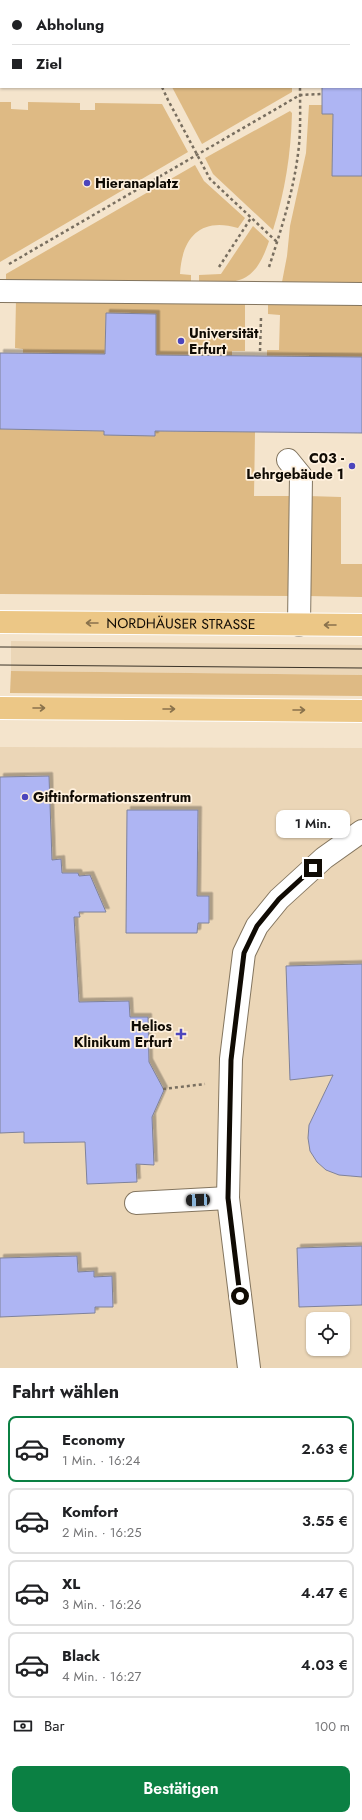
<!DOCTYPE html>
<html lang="de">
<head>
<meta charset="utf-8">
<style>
  :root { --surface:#fff; --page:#f6f6f6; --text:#202124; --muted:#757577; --line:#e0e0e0; --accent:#0b8043 }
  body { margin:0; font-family:Jost,sans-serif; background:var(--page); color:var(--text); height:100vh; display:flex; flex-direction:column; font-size:15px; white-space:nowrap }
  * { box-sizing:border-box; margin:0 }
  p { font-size:13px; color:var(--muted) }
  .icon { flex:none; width:22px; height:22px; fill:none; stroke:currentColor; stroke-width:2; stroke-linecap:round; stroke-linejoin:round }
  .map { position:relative; height:1368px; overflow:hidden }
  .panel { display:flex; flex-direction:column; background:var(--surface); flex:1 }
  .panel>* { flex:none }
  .top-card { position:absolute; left:0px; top:0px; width:362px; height:88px; box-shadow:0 1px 3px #0004; display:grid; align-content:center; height:88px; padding:0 12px; background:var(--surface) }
  .fabs { position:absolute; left:306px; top:1312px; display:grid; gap:8px }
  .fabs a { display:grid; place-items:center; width:44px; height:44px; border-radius:8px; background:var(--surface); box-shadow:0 1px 3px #0004; font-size:20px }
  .end { position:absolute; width:18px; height:18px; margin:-9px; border:5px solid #100b04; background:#fff; box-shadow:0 0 0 2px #fff }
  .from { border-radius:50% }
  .bubble { position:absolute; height:28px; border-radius:8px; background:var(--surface); box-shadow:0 1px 3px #0004; font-size:13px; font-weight:600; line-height:28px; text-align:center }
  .car { position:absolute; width:12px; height:24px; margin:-12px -6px; border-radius:5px; box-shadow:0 0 3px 1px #0007; background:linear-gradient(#222 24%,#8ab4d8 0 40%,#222 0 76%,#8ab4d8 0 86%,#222 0) }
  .top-card b { display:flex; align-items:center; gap:14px; height:38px; font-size:15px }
  .top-card b+b { border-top:1px solid var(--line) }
  .top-card i { width:10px; height:10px; background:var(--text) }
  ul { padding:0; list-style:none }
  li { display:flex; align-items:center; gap:12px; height:66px; margin:0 8px 6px; padding:0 4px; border:2px solid var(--line); border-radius:8px }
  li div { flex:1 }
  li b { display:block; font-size:15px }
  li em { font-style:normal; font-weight:600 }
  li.on { border-color:var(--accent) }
  li>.icon { width:36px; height:36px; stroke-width:1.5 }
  h2 { padding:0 12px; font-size:18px; line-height:48px }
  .pay { display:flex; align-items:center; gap:10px; height:44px; padding:0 12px; font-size:15px }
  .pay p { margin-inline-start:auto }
  .button { display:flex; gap:8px; margin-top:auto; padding:8px 12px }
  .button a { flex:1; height:46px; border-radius:8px; background:var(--accent); color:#fff; font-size:16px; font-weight:600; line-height:46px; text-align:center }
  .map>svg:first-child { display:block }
  .built { fill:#ebd6b7; fill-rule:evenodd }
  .green { fill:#deba84 }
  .building { fill:#aeb5f3; stroke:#7f829a; filter:url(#shadow) }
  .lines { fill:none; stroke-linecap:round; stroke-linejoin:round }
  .minor-casing { stroke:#83755f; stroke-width:24 }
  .major-casing { stroke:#fff; stroke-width:24 }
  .path { stroke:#786e5f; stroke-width:2.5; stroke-dasharray:3 3; stroke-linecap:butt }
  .minor { stroke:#fff; stroke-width:22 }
  .major { stroke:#ecc786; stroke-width:22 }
  .tram { stroke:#3a3328; stroke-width:1 }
  .oneway { stroke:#89724c }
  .route { stroke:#100b04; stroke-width:5 }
  .poi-dot { fill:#4c45bc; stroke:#fff1de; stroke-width:1.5 }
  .labels { text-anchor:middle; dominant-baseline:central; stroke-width:3.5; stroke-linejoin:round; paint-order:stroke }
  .poi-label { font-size:14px; font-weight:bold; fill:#100b04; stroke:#fff1de; text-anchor:start }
  .street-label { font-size:14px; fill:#100b04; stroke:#fff1de }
</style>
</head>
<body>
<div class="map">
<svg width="362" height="1368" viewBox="0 0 362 1368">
  <defs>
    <filter id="shadow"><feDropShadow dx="3.5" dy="-3.5" stdDeviation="0" flood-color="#0004"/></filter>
  </defs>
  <rect width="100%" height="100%" fill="#f4e4cc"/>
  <g class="built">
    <polygon points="11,641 362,645 362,675 11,671"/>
    <path d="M0,747L362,748V1368H0ZM313,1319H343V1349H313Z"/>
  </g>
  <g class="green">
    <polygon points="172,87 292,87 292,92 202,144"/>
    <polygon points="0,102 11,102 11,109 28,110 28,102 80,103 80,110 95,110 95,103 162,104 188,152 0,262"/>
    <polygon points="309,105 322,105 333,114 332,175 362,176 362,284 282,282 287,256 290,226 306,153"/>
    <path d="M290,111L292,113C291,154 285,191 273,230L213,174L205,158Z"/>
    <path d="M195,165L204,181L245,218L238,228C200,217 182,238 180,274L191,275V283L6,284V274Z"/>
    <path d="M253,226L269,241C255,283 240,284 199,283V275L221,274Z"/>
    <polygon points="245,298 245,351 232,351 232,356 156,355 156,314 106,313 105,354 23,353 23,349 15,348 16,300"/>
    <polygon points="268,300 362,301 362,357 267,356 267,350 279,350 280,315 268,314"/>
    <polygon points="0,429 104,431 155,436 155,431 255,432 254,496 293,496 292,596 0,594"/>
    <polygon points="308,496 341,497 341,564 362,564 362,597 307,596"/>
    <polygon points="11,671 362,675 362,696 10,693"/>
  </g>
  <g class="building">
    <polygon points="322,87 362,87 362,176 332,176 333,114 322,114"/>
    <polygon points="106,313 156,314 156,355 362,357 362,433 155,431 155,436 104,435 104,431 0,429 0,353 105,354"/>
    <polygon points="49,776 52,860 61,859 62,873 78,873 79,876 90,875 106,912 79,912 80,917 74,917 79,1002 129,1001 130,1017 148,1017 149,1062 164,1090 152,1117 154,1165 136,1164 137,1182 87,1184 85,1142 24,1143 24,1132 0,1133 0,777"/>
    <polygon points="127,810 198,810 197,896 209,896 209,923 198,923 197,933 126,933"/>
    <polygon points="362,964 362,1177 339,1175 326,1170 317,1162 310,1151 308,1138 309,1125 333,1075 290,1080 286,966"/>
    <polygon points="362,1246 362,1305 299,1307 297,1248"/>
    <polygon points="77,1256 78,1272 94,1271 94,1277 112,1276 113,1307 95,1307 95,1313 0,1317 0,1258"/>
  </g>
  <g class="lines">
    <defs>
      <g id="minor">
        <polyline points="0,291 362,294"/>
        <polyline points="288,460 301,476 299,625"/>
        <polyline points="136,1203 228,1198"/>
        <polyline points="249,1368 228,1198 231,1059 244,953 257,926 279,899 324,858 362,831"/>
      </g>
      <g id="major">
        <path id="s1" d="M0,622L362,625"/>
        <polyline points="0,708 362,711"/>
      </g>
    </defs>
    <use href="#minor" class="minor-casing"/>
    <use href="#major" class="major-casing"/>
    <g class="path">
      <polyline points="229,1 230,0"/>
      <polyline points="301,1 301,0"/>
      <polyline points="0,80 1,80"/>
      <polyline points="162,87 168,100 210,179 277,242"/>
      <polyline points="9,264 300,95 322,94"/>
      <polyline points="219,267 251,218"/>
      <path d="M269,267C281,230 293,193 298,154C301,132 300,109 300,87"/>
      <polyline points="260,351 261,318"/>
      <polyline points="163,1089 205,1084"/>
    </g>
    <use href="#minor" class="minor"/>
    <use href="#major" class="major"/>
    <g class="tram">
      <polyline points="0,647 362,649"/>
      <polyline points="0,665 362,668"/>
    </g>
  </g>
  <defs><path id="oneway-shaft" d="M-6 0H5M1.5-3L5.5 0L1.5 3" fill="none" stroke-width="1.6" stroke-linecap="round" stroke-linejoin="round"/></defs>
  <g class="oneway">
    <use href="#oneway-shaft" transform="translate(92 623) rotate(-180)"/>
    <use href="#oneway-shaft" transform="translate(330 625) rotate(-180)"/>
    <use href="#oneway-shaft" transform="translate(39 708)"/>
    <use href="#oneway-shaft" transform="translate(169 709)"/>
    <use href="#oneway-shaft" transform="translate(299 710)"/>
  </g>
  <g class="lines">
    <polyline class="route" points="240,1296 228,1198 231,1060 244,953 257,926 279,899 313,868"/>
  </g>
  <g class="poi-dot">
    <circle cx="87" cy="183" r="4"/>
    <circle cx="181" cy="341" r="4"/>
    <circle cx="352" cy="466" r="4"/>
    <circle cx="25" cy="797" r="4"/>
    <path d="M179 1028h4v4h4v4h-4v4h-4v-4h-4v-4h4z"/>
  </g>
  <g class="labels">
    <g class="poi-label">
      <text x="95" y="183">Hieranaplatz</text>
      <text x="189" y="333">Universität<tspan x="189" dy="16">Erfurt</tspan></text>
      <text x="344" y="458" text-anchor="end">C03 -<tspan x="344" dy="16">Lehrgebäude 1</tspan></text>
      <text x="33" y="797">Giftinformationszentrum</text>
      <text x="172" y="1026" text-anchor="end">Helios<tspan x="172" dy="16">Klinikum Erfurt</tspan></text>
    </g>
    <g class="street-label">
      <text stroke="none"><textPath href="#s1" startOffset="181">NORDHÄUSER STRASSE</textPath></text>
    </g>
  </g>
</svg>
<div class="fabs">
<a><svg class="icon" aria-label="locate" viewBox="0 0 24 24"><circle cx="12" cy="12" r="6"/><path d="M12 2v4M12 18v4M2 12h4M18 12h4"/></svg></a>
</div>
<i class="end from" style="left:240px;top:1296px"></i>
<i class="end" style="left:313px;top:868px"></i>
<div class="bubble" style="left:276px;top:810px;width:74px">1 Min.</div>
<i class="car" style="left:198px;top:1200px;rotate:267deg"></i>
<div class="top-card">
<b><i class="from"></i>Abholung</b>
<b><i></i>Ziel</b>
</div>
</div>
<section class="panel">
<h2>Fahrt wählen</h2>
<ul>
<li class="on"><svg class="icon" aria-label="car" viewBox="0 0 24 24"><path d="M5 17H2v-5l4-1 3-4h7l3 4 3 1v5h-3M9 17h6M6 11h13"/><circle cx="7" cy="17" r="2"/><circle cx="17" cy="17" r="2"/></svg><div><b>Economy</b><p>1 Min. · 16:24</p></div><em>2.63 €</em></li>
<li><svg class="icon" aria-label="car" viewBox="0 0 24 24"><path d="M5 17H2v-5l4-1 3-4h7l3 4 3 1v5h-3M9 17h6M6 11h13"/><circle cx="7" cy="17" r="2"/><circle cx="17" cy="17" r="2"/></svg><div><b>Komfort</b><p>2 Min. · 16:25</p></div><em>3.55 €</em></li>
<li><svg class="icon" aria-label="car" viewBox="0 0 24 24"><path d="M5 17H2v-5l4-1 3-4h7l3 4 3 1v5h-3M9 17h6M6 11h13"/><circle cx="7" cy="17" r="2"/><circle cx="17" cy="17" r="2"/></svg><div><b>XL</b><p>3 Min. · 16:26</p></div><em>4.47 €</em></li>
<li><svg class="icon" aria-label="car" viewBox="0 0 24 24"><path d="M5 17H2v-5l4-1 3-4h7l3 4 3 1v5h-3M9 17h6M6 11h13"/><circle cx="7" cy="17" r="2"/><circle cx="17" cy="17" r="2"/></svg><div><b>Black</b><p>4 Min. · 16:27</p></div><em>4.03 €</em></li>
</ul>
<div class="pay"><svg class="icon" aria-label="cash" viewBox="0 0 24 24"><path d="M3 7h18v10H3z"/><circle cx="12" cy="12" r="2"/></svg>Bar<p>100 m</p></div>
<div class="button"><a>Bestätigen</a></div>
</section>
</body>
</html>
